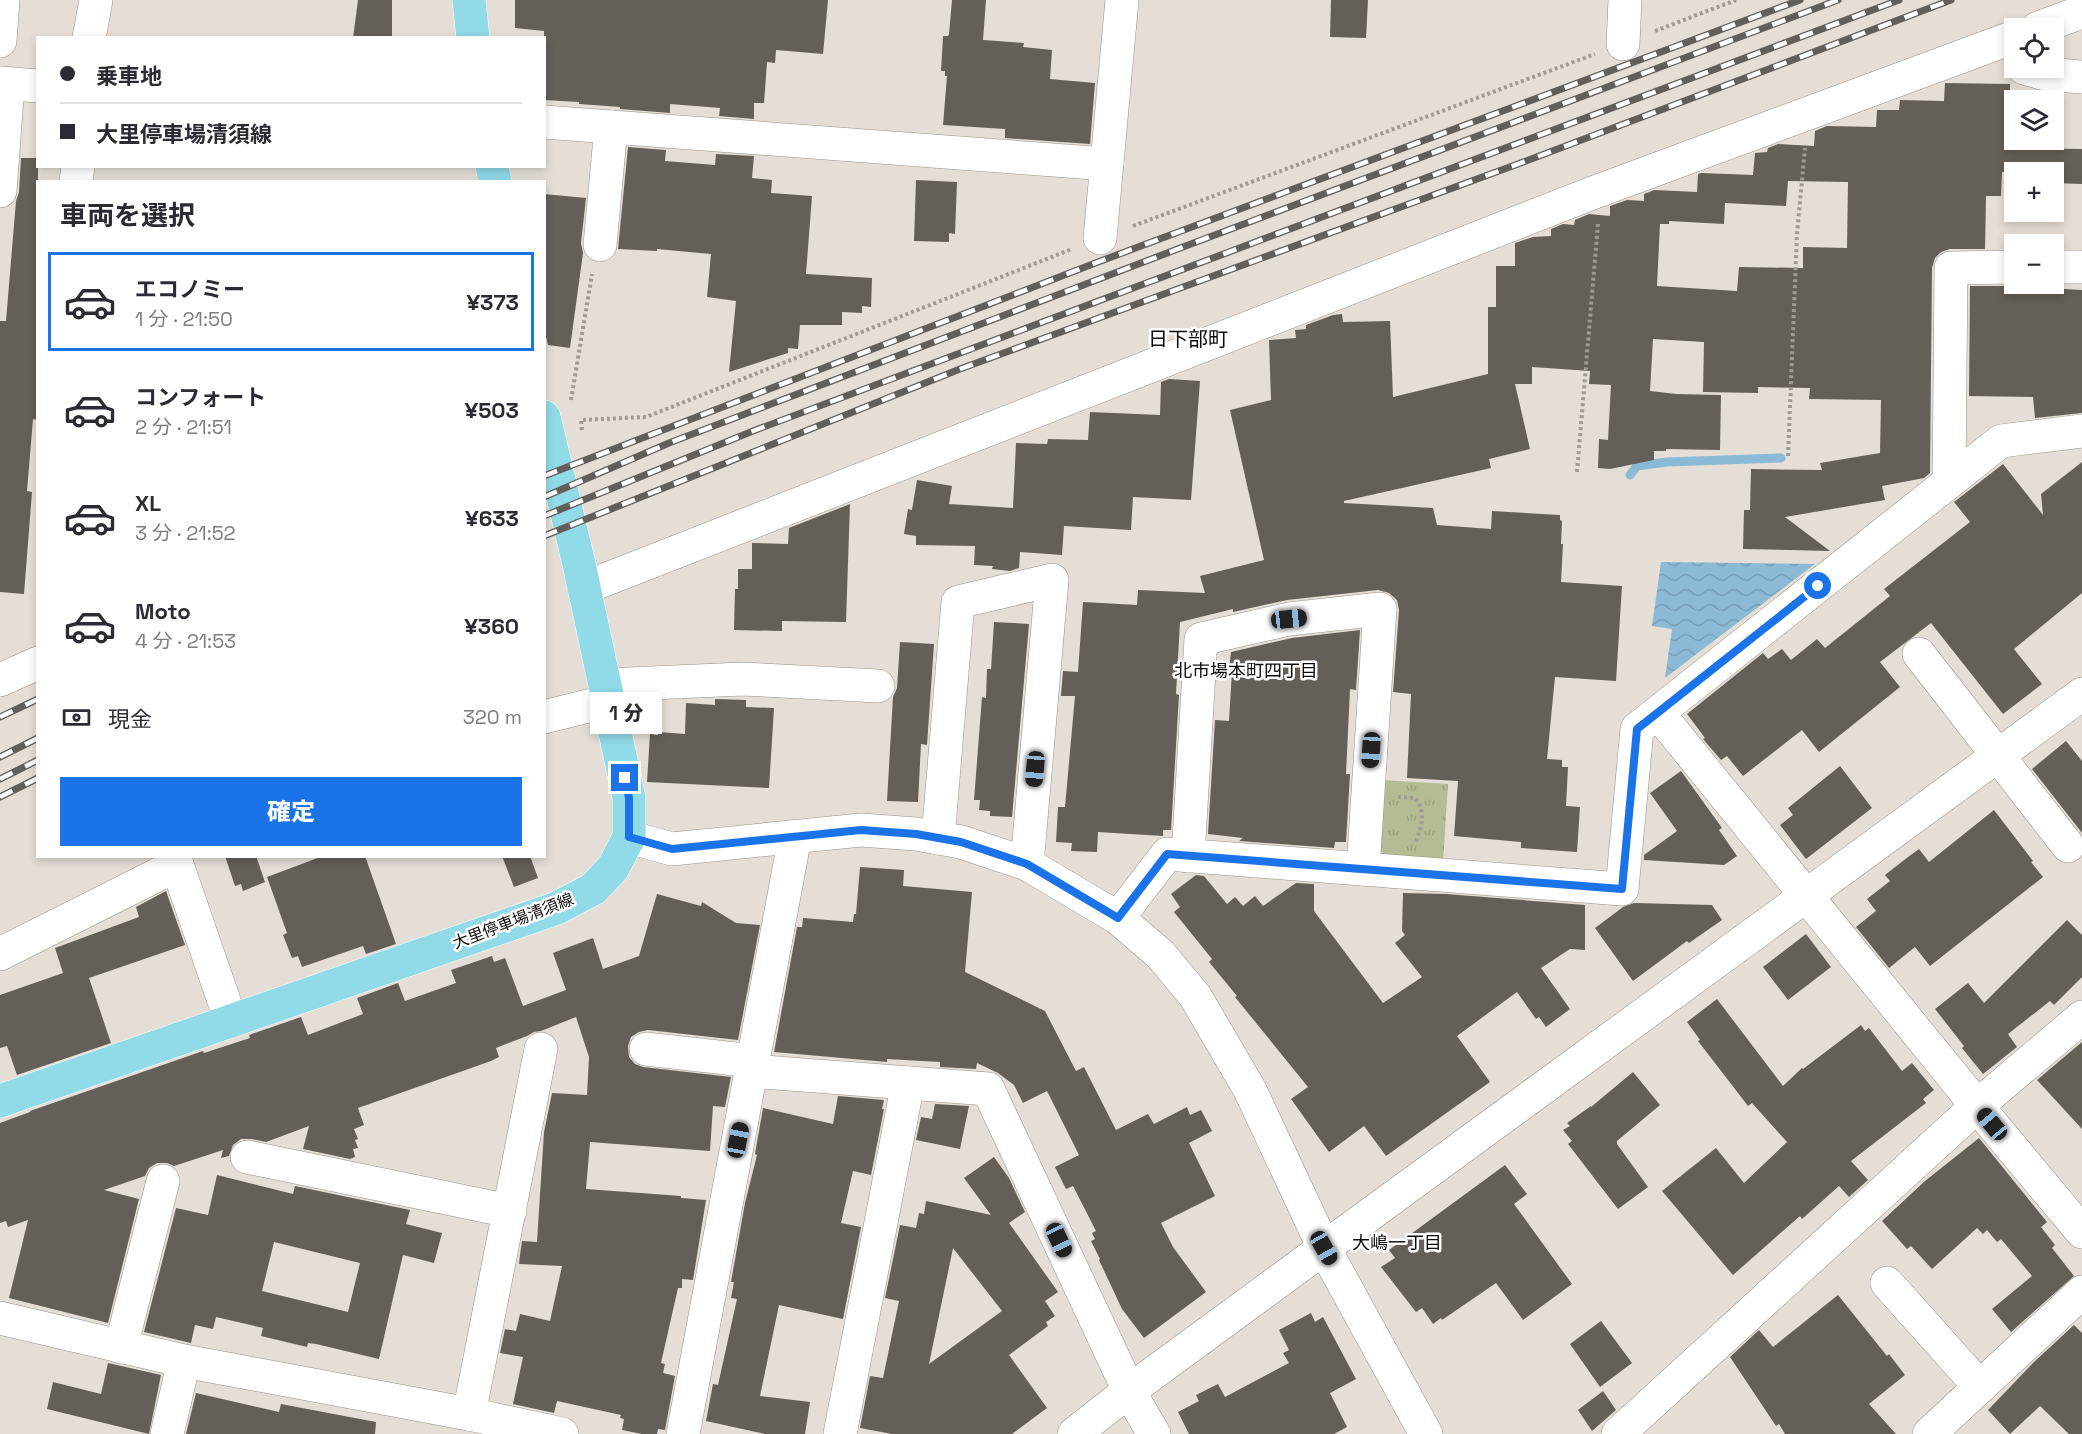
<!DOCTYPE html>
<html lang="ja">
<head>
<meta charset="utf-8">
<style>
  :root { --surface:#fff; --page:#f2f2f3; --text:#2b2b33; --muted:#7c7c81; --line:#e1e1e2; --accent:#1a73e8 }
  body { margin:0; font-family:"Space Grotesk","Noto Sans JP",sans-serif; background:var(--page); color:var(--text); height:100vh; display:flex; flex-direction:column; font-size:22px; white-space:nowrap }
  * { box-sizing:border-box; margin:0 }
  p { font-size:20px; color:var(--muted) }
  .icon { flex:none; width:33px; height:33px; fill:none; stroke:currentColor; stroke-width:2; stroke-linecap:round; stroke-linejoin:round }
  .map { position:relative; flex:1; overflow:hidden }
  .panel { position:absolute; left:36px; top:180px; width:510px; height:678px; display:flex; flex-direction:column; background:var(--surface); border-radius:0px; box-shadow:0 3px 9px #0003 }
  .panel>* { flex:none }
  .top-card { position:absolute; left:36px; top:36px; width:510px; height:132px; border-radius:0px; box-shadow:0 3px 9px #0003; display:grid; align-content:center; height:132px; padding:0 24px; background:var(--surface) }
  .tools { position:absolute; left:2004px; top:18px; display:grid; gap:12px }
  .tools a { display:grid; place-items:center; width:60px; height:60px; border-radius:0px; background:var(--surface); box-shadow:0 3px 9px #0003; font-size:30px }
  .end { position:absolute; width:27px; height:27px; margin:-14px; border:8px solid #1a73e8; background:#fff; box-shadow:0 0 0 3px #fff }
  .from { border-radius:50% }
  .bubble { position:absolute; height:42px; border-radius:0px; background:var(--surface); box-shadow:0 3px 9px #0003; font-size:20px; font-weight:800; line-height:42px; text-align:center }
  .car { position:absolute; width:18px; height:36px; margin:-18px -9px; border-radius:8px; box-shadow:0 0 4px 2px #0007; background:linear-gradient(#222 24%,#8ab4d8 0 40%,#222 0 76%,#8ab4d8 0 86%,#222 0) }
  .top-card b { display:flex; align-items:center; gap:21px; height:57px; font-size:22px }
  .top-card b+b { border-top:2px solid var(--line) }
  .top-card i { width:15px; height:15px; background:var(--text) }
  ul { padding:0; list-style:none }
  li { display:flex; align-items:center; gap:18px; height:99px; margin:0 12px 9px; padding:0 12px; border:3px solid transparent; border-radius:0px }
  li div { flex:1 }
  li b { display:block; font-size:22px }
  li em { font-style:normal; font-weight:800 }
  li.current { border-color:var(--accent) }
  li>.icon { width:54px; height:54px; stroke-width:1.5 }
  h2 { padding:0 24px; font-size:27px; line-height:72px }
  .pay { display:flex; align-items:center; gap:15px; height:66px; padding:0 24px; font-size:22px }
  .pay p { margin-inline-start:auto }
  .button { display:flex; gap:12px; margin-top:auto; padding:12px 24px }
  .button a { flex:1; height:69px; border-radius:0px; background:var(--accent); color:#fff; font-size:24px; font-weight:800; line-height:69px; text-align:center }
  .map>svg:first-child { display:block }
  .park { fill:url(#park-tufts) }
  .water { fill:url(#water-waves) }
  .lines { fill:none; stroke-linecap:round; stroke-linejoin:round }
  .stream { stroke:#8bbad7; stroke-width:9 }
  .building { fill:#655f59; fill-rule:evenodd }
  .minor-casing { stroke:#958f88; stroke-width:34 }
  .major-casing { stroke:#fff; stroke-width:34 }
  .path { stroke:#9f9a94; stroke-width:4; stroke-dasharray:3 3; stroke-linecap:butt }
  .minor { stroke:#fff; stroke-width:33 }
  .major { stroke:#91dae8; stroke-width:33 }
  .rail-casing { stroke:#625e5a; stroke-width:7 }
  .rail { stroke:#fff; stroke-width:4.5; stroke-dasharray:14; stroke-linecap:butt }
  .route { stroke:#1a73e8; stroke-width:8 }
  .labels { text-anchor:middle; dominant-baseline:central; stroke-width:5; stroke-linejoin:round; paint-order:stroke }
  .street-label { font-size:16px; fill:#0d0b09; stroke:#fff }
  .neighbourhood-label { font-size:18px; fill:#0d0b09; stroke:#fff }
  .quarter-label { font-size:20px; fill:#0d0b09; stroke:#fff }
</style>
</head>
<body>
<div class="map">
<svg width="2082" height="1434" viewBox="0 0 2082 1434">
  <defs>
    <pattern id="park-tufts" width="24" height="20" patternUnits="userSpaceOnUse" patternTransform="scale(1.5)"><rect width="24" height="20" fill="#b4bc93"/><path d="M3 7l-1-3M5 7V3M7 7l1-3M15 17l-1-3M17 17v-4M19 17l1-3" fill="none" stroke="#9aa07d"/></pattern>
    <pattern id="water-waves" width="16" height="10" patternUnits="userSpaceOnUse" patternTransform="scale(1.5)"><rect width="16" height="10" fill="#8bbad7"/><path d="M0 5q4-4 8 0t8 0" fill="none" stroke="#779fb7"/></pattern>
  </defs>
  <rect width="100%" height="100%" fill="#e4ded6"/>
  <polygon class="park" points="1382,780 1448,784 1443,862 1387,858 1378,848"/>
  <polygon class="water" points="1661,562 1815,564 1665,678 1672,629 1652,626"/>
  <g class="lines">
    <polyline class="stream" points="1630,475 1637,466 1667,462 1781,458"/>
  </g>
  <g class="building">
    <polygon points="358,0 392,0 392,38 353,38"/>
    <polygon points="515,0 828,0 823,54 776,50 775,63 767,62 764,103 754,103 754,119 719,116 720,108 670,104 670,113 620,109 620,107 579,104 579,102 544,100 544,31 515,28"/>
    <polygon points="952,0 986,0 983,40 1024,43 1023,47 1052,50 1050,79 1095,83 1090,144 1005,138 1005,129 943,125 947,76 945,76 945,71 941,71 943,36 948,36 949,34"/>
    <polygon points="1331,0 1368,0 1366,38 1330,37"/>
    <path d="M1945,83L2010,84L2009,148L2082,149V184L2054,183V172H2002L2001,196H1986L1985,249H1950L1941,252L1935,258L1932,268L1930,473L1924,478L1882,486L1885,500L1785,517L1830,551L1743,549L1744,510H1750L1751,469L1822,470L1820,463L1880,453L1881,400L1809,399L1810,388L1758,387V393L1703,392L1704,342L1653,339L1650,391L1676,394L1721,395L1720,450L1666,449V451H1654V460L1610,469L1598,468L1599,439L1608,440L1611,385L1589,384L1590,371L1532,367V384H1515L1530,449L1489,459L1491,468L1344,501V503L1433,508L1437,525L1491,529L1492,511L1560,515V520L1562,521L1561,544H1563L1561,582L1622,586L1616,681L1555,677L1547,759L1562,760V767H1568L1566,806L1580,807L1577,852L1521,848V842L1454,836L1458,781L1407,778L1411,694L1393,692L1399,610L1397,600L1389,593L1378,590L1287,600L1233,612V609L1180,622L1176,694L1179,695L1171,830H1163V836L1098,832L1097,852L1071,851L1072,843L1056,842L1058,807H1065L1075,696H1061L1063,671L1078,672L1083,602L1137,605L1138,590L1205,593L1200,576L1264,560L1230,410L1271,400L1269,340L1296,338L1295,330L1306,329V325L1333,315L1342,314L1343,322L1390,321L1393,397L1488,374V307H1496V266H1515V243L1533,237L1551,236V229L1563,224L1574,225L1575,220L1589,214L1610,216V206L1627,200L1644,201V194L1654,190L1697,192L1698,174L1701,173L1753,175L1755,153L1767,152L1768,148L1778,144L1814,146L1815,131L1827,126L1876,127L1877,110H1899L1900,100L1944,101ZM1788,181L1848,182L1847,248L1803,247V268L1739,267L1737,291L1657,286L1660,224H1669V221L1724,224L1725,203L1786,206Z"/>
    <polygon points="628,147 666,150 665,161 715,165 716,154 754,156 752,178 772,180 771,193 812,196 806,274 872,278 871,307 862,306 862,313 842,312 842,325 800,325 798,349 788,348 788,353 729,372 736,301 707,297 711,254 657,249 657,251 618,249"/>
    <polygon points="21,158 38,158 38,420 33,419 27,491 32,492 24,594 0,592 0,321 6,321 16,201 19,192"/>
    <polygon points="916,180 957,182 955,234 949,233 949,242 914,241"/>
    <polygon points="544,194 586,198 581,243 583,253 570,348 548,345 544,328"/>
    <polygon points="1970,286 2009,286 2082,290 2082,413 2035,418 2033,397 1969,396"/>
    <polygon points="1169,379 1200,381 1191,500 1133,497 1131,530 1064,526 1062,555 1020,552 1019,568 1010,571 992,569 993,566 974,565 975,546 916,545 916,536 904,534 908,509 912,510 917,480 952,486 949,504 1013,508 1016,443 1047,444 1048,439 1088,440 1090,412 1160,415 1161,382"/>
    <polygon points="2082,462 2082,593 2014,649 2042,684 2003,714 1931,623 1880,662 1900,687 1819,752 1802,730 1743,776 1727,756 1721,760 1703,739 1705,738 1687,714 1763,653 1768,659 1782,649 1791,660 1817,639 1825,648 1890,596 1884,589 1970,522 1954,502 2003,464 2043,515 2041,494"/>
    <polygon points="850,504 846,622 782,621 782,631 734,630 735,589 738,589 738,569 752,569 752,543 788,544 789,528"/>
    <polygon points="994,622 1029,624 1012,817 990,816 990,811 979,810 980,800 974,800 982,697 986,698 987,669 991,669"/>
    <polygon points="1360,630 1356,690 1350,689 1346,774 1350,774 1346,842 1335,842 1334,848 1239,841 1243,838 1208,834 1215,720 1229,721 1232,670 1229,670 1231,652 1292,638"/>
    <polygon points="900,642 934,644 927,745 921,744 918,802 887,801 893,697 897,688"/>
    <polygon points="715,699 746,700 746,707 774,708 769,788 647,782 650,734 658,735 658,732 685,734 686,703 715,705"/>
    <polygon points="2066,741 2082,761 2082,833 2032,769"/>
    <polygon points="1840,766 1872,808 1806,859 1780,825 1793,815 1788,808"/>
    <polygon points="1681,771 1722,828 1719,830 1737,856 1724,865 1644,860 1644,855 1677,831 1650,793"/>
    <polygon points="1994,810 2033,861 2031,862 2043,877 1930,966 1915,947 1889,968 1856,927 1876,911 1867,899 1890,881 1885,875 1908,857 1919,849 1929,862"/>
    <polygon points="225,856 256,856 265,882 243,891 241,884 235,886"/>
    <polygon points="323,856 365,856 396,944 366,954 363,946 302,967 298,956 292,958 283,935 287,933 267,877"/>
    <polygon points="502,856 530,856 538,878 514,887"/>
    <polygon points="860,867 904,870 903,886 972,892 965,972 1045,1011 1076,1071 1084,1067 1116,1130 1148,1114 1154,1124 1187,1107 1190,1115 1201,1110 1212,1131 1189,1143 1215,1196 1161,1223 1173,1247 1206,1292 1144,1338 1122,1309 1099,1260 1100,1259 1091,1241 1095,1239 1092,1233 1096,1231 1073,1186 1066,1189 1055,1167 1079,1155 1047,1091 1023,1103 1014,1085 998,1073 977,1063 976,1069 940,1067 940,1062 887,1059 887,1062 774,1052 797,927 802,927 803,918 853,922 854,914 856,914"/>
    <polygon points="1196,875 1204,876 1227,904 1235,897 1243,906 1255,896 1263,906 1296,883 1314,884 1314,911 1383,1003 1422,977 1395,943 1405,935 1402,931 1403,893 1446,894 1585,905 1585,950 1570,949 1541,968 1570,1009 1546,1027 1539,1017 1536,1019 1517,992 1457,1036 1490,1082 1386,1156 1364,1126 1329,1152 1291,1099 1308,1087 1235,997 1237,996 1209,962 1212,959 1174,912 1180,907 1171,894"/>
    <polygon points="166,891 185,945 89,978 111,1043 17,1075 7,1046 0,1048 0,995 63,973 55,948 139,917 136,907"/>
    <polygon points="657,894 701,906 702,902 736,923 760,925 738,1040 648,1030 639,1032 631,1037 628,1046 629,1057 635,1064 643,1067 731,1077 725,1107 713,1106 710,1151 590,1142 586,1189 681,1196 681,1198 706,1200 693,1280 682,1279 682,1288 678,1288 661,1363 665,1364 663,1373 675,1376 665,1430 658,1429 657,1434 642,1434 622,1430 624,1419 620,1418 621,1415 557,1401 554,1413 513,1404 523,1357 500,1353 505,1329 516,1331 520,1314 550,1321 562,1266 519,1264 520,1255 522,1241 537,1242 544,1132 552,1093 587,1095 589,1057 576,1017 541,1031 534,1032 527,1036 496,1048 499,1057 491,1061 358,1108 364,1125 354,1129 358,1139 355,1140 358,1148 353,1149 355,1157 350,1159 303,1149 309,1126 266,1142 251,1139 241,1139 233,1145 229,1156 221,1158 223,1150 174,1166 167,1163 157,1163 149,1168 145,1176 104,1190 139,1199 108,1323 9,1298 28,1220 8,1227 6,1221 0,1223 0,1123 30,1112 30,1111 203,1051 204,1053 250,1038 249,1035 301,1017 308,1035 363,1014 357,998 398,983 405,1001 456,983 451,970 492,956 494,962 505,958 523,1006 566,990 553,953 593,938 603,969 639,956"/>
    <polygon points="1634,903 1712,905 1722,920 1689,943 1687,941 1633,981 1595,928 1623,907"/>
    <polygon points="2067,920 2082,935 2082,977 2054,1005 2050,1001 2008,1034 2017,1047 1983,1074 1962,1048 1964,1046 1935,1009 1968,983 1984,1003"/>
    <polygon points="1806,934 1831,967 1788,1000 1763,967"/>
    <polygon points="1717,999 1783,1086 1802,1068 1803,1069 1861,1025 1865,1031 1869,1028 1902,1071 1912,1063 1934,1090 1923,1099 1926,1103 1851,1161 1868,1180 1849,1197 1839,1186 1802,1219 1800,1216 1733,1275 1662,1191 1716,1148 1744,1183 1787,1142 1752,1103 1748,1106 1698,1041 1700,1040 1687,1022"/>
    <polygon points="2082,1042 2082,1129 2037,1080"/>
    <polygon points="1633,1072 1660,1105 1617,1141 1617,1144 1648,1187 1618,1209 1568,1144 1572,1141 1563,1130 1570,1126 1567,1123 1591,1106 1591,1107"/>
    <polygon points="838,1096 884,1100 882,1109 884,1109 871,1175 853,1171 841,1223 861,1227 843,1319 779,1305 760,1396 810,1402 805,1434 765,1434 706,1421 713,1384 718,1385 737,1299 731,1298 734,1282 731,1282 745,1203 757,1155 755,1154 763,1108 833,1124"/>
    <polygon points="935,1104 969,1106 960,1149 916,1140 921,1117 932,1119"/>
    <polygon points="1979,1138 2047,1222 2041,1227 2055,1245 2052,1248 2074,1276 2011,1332 1992,1309 2032,1276 2001,1239 1997,1242 1987,1230 1983,1234 1977,1228 1932,1269 1911,1246 1907,1249 1882,1221 1925,1181"/>
    <path d="M994,1157L1009,1178L1025,1212L1009,1223L1058,1292L1045,1301L1055,1316L1046,1322L1048,1326L1009,1355L1047,1408L1012,1434H892L860,1428L870,1376L883,1378L899,1301L885,1298L900,1225L916,1228L919,1213L924,1214L926,1201L991,1215L964,1178ZM953,1248L1002,1311L929,1364Z"/>
    <polygon points="1505,1165 1527,1194 1514,1204 1572,1284 1523,1320 1496,1283 1442,1320 1441,1318 1433,1324 1422,1308 1416,1312 1381,1267 1395,1258 1389,1250"/>
    <path d="M217,1175L293,1194L295,1186L410,1210L406,1224L442,1233L434,1263L403,1255L379,1359L316,1344L308,1343L307,1347L261,1336L263,1328L216,1317L213,1329L195,1325L191,1343L144,1332L176,1208L208,1215ZM274,1242L360,1263L348,1312L262,1291Z"/>
    <polygon points="1838,1295 1887,1356 1889,1354 1905,1375 1869,1404 1896,1434 1785,1434 1779,1424 1776,1426 1730,1357 1759,1330 1773,1347"/>
    <polygon points="1311,1313 1315,1322 1323,1317 1356,1379 1330,1393 1347,1427 1334,1434 1189,1434 1178,1412 1199,1401 1196,1395 1218,1384 1225,1397 1289,1363 1283,1353 1289,1350 1279,1330"/>
    <polygon points="1601,1321 1632,1363 1600,1387 1570,1344"/>
    <polygon points="2074,1325 2082,1333 2082,1434 2069,1434 2040,1406 2010,1434 1988,1410 2034,1362"/>
    <polygon points="108,1363 161,1375 149,1434 47,1409 53,1382 101,1394"/>
    <polygon points="1603,1391 1616,1410 1592,1431 1578,1410"/>
    <polygon points="196,1393 279,1412 281,1404 376,1422 375,1434 186,1434"/>
  </g>
  <g class="lines">
    <defs>
      <g id="minor">
        <polyline points="2038,28 2082,12"/>
        <polyline points="89,38 96,0"/>
        <polyline points="0,41 3,0"/>
        <polyline points="1623,44 1625,0"/>
        <polyline points="2024,68 2045,74 2082,77"/>
        <polyline points="0,83 38,86"/>
        <polyline points="544,122 1107,164"/>
        <polyline points="76,182 78,166"/>
        <polyline points="0,191 8,84"/>
        <polyline points="1100,238 1122,0"/>
        <polyline points="600,245 611,127"/>
        <polyline points="2054,267 2082,267"/>
        <polyline points="1949,482 1951,268 2014,267"/>
        <polyline points="584,588 1595,192 2014,37"/>
        <polyline points="1919,654 2068,846"/>
        <polyline points="0,680 38,663"/>
        <polyline points="605,685 743,679 878,686"/>
        <polyline points="1658,713 1977,1106 2082,1232"/>
        <polyline points="544,717 608,701"/>
        <polyline points="629,837 672,849 861,830 916,834 961,842 1027,864 1118,918 1161,955 1195,996 1250,1090 1324,1248 1426,1434"/>
        <polyline points="938,838 958,602 1052,580 1027,864"/>
        <polyline points="174,856 231,1021"/>
        <polyline points="1188,856 1201,639 1289,619 1380,609 1363,869"/>
        <polyline points="1118,918 1167,854 1622,889 1637,729 2001,441 2082,431"/>
        <polyline points="0,954 177,865"/>
        <polyline points="541,1049 469,1414 562,1434"/>
        <polyline points="646,1049 753,1061"/>
        <polyline points="751,1071 988,1089 1129,1391 1154,1434"/>
        <polyline points="247,1157 510,1211"/>
        <polyline points="1887,1283 1980,1387"/>
        <polyline points="0,1318 184,1361 469,1414"/>
        <polyline points="121,1347 163,1181"/>
        <polyline points="167,1434 184,1361"/>
        <polyline points="683,1434 795,837"/>
        <polyline points="840,1434 908,1083"/>
        <polyline points="1074,1434 1129,1391 1324,1248 2082,694"/>
        <polyline points="1618,1434 1977,1106 2082,1017"/>
        <polyline points="1929,1434 2082,1292"/>
      </g>
      <g id="major">
        <polyline points="469,0 473,38"/>
        <polyline points="492,166 495,182"/>
        <polyline points="0,1101 557,908 593,889 613,868 629,837 629,798 579,564 544,417"/>
      </g>
    </defs>
    <use href="#minor" class="minor-casing"/>
    <use href="#major" class="major-casing"/>
    <g class="path">
      <polyline points="1655,31 1736,0"/>
      <polyline points="1133,226 1595,54"/>
      <polyline points="571,400 592,274"/>
      <polyline points="582,430 581,420 646,417 1072,249"/>
      <polyline points="1788,456 1797,234 1805,148"/>
      <polyline points="1577,472 1598,224"/>
      <path d="M1398,797L1415,798C1427,812 1421,826 1416,842"/>
    </g>
    <use href="#minor" class="minor"/>
    <use href="#major" class="major"/>
    <defs>
      <g id="rail">
        <polyline points="544,476 1098,262 1800,0"/>
        <polyline points="544,497 669,443 1175,250 1838,0"/>
        <polyline points="544,516 753,431 1899,0"/>
        <polyline points="544,536 960,369 1526,161 1951,0"/>
        <polyline points="0,717 38,699"/>
        <polyline points="0,757 38,738"/>
        <polyline points="0,779 38,760"/>
        <polyline points="0,797 38,778"/>
      </g>
    </defs>
    <use href="#rail" class="rail-casing"/>
    <use href="#rail" class="rail"/>
  </g>
  <g class="lines">
    <polyline class="route" points="625,778 629,798 629,837 672,849 861,830 916,834 961,842 1027,864 1118,918 1167,854 1622,889 1637,729 1818,586"/>
  </g>
  <g class="labels">
    <g class="street-label">
      <text transform="translate(513 921) rotate(-21)">大里停車場清須線</text>
    </g>
    <g class="neighbourhood-label">
      <text x="1246" y="670">北市場本町四丁目</text>
      <text x="1397" y="1242">大嶋一丁目</text>
    </g>
    <g class="quarter-label">
      <text x="1188" y="339">日下部町</text>
    </g>
  </g>
</svg>
<div class="tools">
<a><svg class="icon" aria-label="locate" viewBox="0 0 24 24"><circle cx="12" cy="12" r="6"/><path d="M12 2v4M12 18v4M2 12h4M18 12h4"/></svg></a>
<a><svg class="icon" aria-label="layers" viewBox="0 0 24 24"><path d="M12 4l9 5-9 5-9-5zM3 14l9 5 9-5"/></svg></a>
<a>+</a>
<a>−</a>
</div>
<i class="end from" style="left:1818px;top:586px"></i>
<i class="end" style="left:625px;top:778px"></i>
<div class="bubble" style="left:590px;top:692px;width:72px">1 分</div>
<i class="car" style="left:1289px;top:619px;rotate:84deg"></i>
<i class="car" style="left:1371px;top:750px;rotate:184deg"></i>
<i class="car" style="left:1035px;top:769px;rotate:185deg"></i>
<i class="car" style="left:1992px;top:1124px;rotate:320deg"></i>
<i class="car" style="left:738px;top:1140px;rotate:11deg"></i>
<i class="car" style="left:1059px;top:1240px;rotate:155deg"></i>
<i class="car" style="left:1324px;top:1248px;rotate:151deg"></i>
<div class="top-card">
<b><i class="from"></i>乗車地</b>
<b><i></i>大里停車場清須線</b>
</div>
<section class="panel">
<h2>車両を選択</h2>
<ul>
<li class="current"><svg class="icon" aria-label="car" viewBox="0 0 24 24"><path d="M5 17H2v-5l4-1 3-4h7l3 4 3 1v5h-3M9 17h6M6 11h13"/><circle cx="7" cy="17" r="2"/><circle cx="17" cy="17" r="2"/></svg><div><b>エコノミー</b><p>1 分 · 21:50</p></div><em>¥373</em></li>
<li><svg class="icon" aria-label="car" viewBox="0 0 24 24"><path d="M5 17H2v-5l4-1 3-4h7l3 4 3 1v5h-3M9 17h6M6 11h13"/><circle cx="7" cy="17" r="2"/><circle cx="17" cy="17" r="2"/></svg><div><b>コンフォート</b><p>2 分 · 21:51</p></div><em>¥503</em></li>
<li><svg class="icon" aria-label="car" viewBox="0 0 24 24"><path d="M5 17H2v-5l4-1 3-4h7l3 4 3 1v5h-3M9 17h6M6 11h13"/><circle cx="7" cy="17" r="2"/><circle cx="17" cy="17" r="2"/></svg><div><b>XL</b><p>3 分 · 21:52</p></div><em>¥633</em></li>
<li><svg class="icon" aria-label="car" viewBox="0 0 24 24"><path d="M5 17H2v-5l4-1 3-4h7l3 4 3 1v5h-3M9 17h6M6 11h13"/><circle cx="7" cy="17" r="2"/><circle cx="17" cy="17" r="2"/></svg><div><b>Moto</b><p>4 分 · 21:53</p></div><em>¥360</em></li>
</ul>
<div class="pay"><svg class="icon" aria-label="cash" viewBox="0 0 24 24"><path d="M3 7h18v10H3z"/><circle cx="12" cy="12" r="2"/></svg>現金<p>320 m</p></div>
<div class="button"><a>確定</a></div>
</section>
</div>
</body>
</html>
